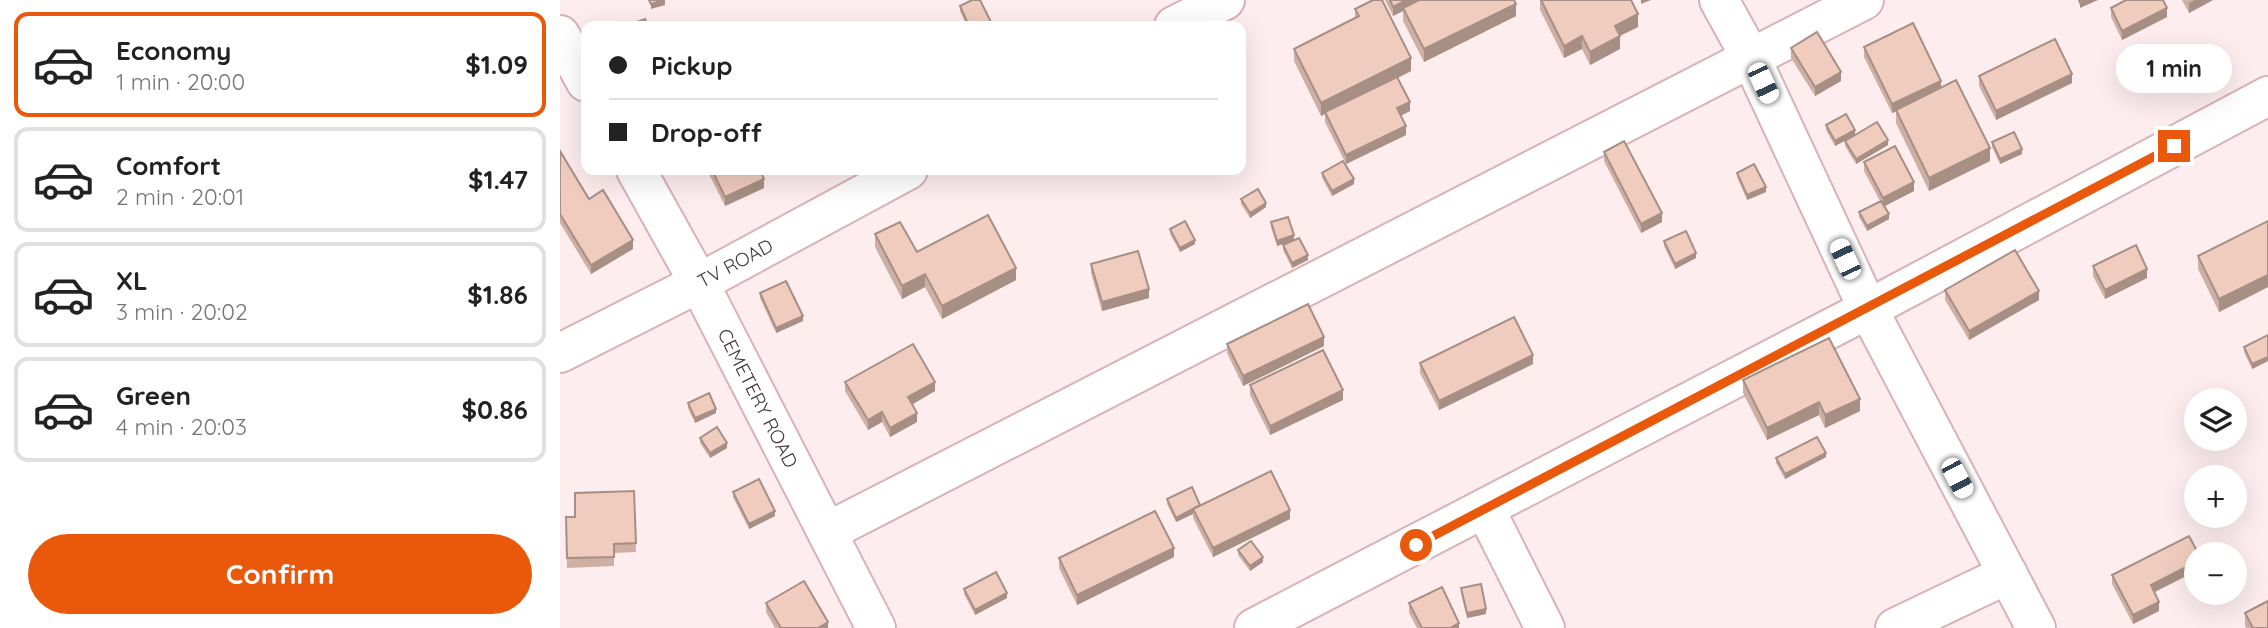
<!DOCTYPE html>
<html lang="en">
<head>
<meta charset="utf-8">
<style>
  :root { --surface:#fff; --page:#f6f6f6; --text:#222; --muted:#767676; --line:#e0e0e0; --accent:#ea580c }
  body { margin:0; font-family:Quicksand,sans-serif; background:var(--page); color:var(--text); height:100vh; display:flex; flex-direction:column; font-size:26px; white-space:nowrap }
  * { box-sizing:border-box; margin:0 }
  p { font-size:23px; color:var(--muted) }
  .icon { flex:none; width:38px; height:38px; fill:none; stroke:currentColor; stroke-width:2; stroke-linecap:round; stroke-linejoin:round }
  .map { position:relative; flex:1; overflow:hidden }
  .side { display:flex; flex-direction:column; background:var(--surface); width:560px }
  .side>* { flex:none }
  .top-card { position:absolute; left:21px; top:21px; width:665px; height:154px; border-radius:14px; box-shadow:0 7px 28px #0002; display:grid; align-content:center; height:154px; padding:0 28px; background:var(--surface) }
  .controls { position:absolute; left:1624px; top:388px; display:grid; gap:14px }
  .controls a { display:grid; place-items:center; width:63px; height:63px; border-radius:50%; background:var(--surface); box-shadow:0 7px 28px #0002; font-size:35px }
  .end { position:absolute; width:32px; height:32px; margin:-16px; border:9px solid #ea580c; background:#fff; box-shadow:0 0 0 4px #fff }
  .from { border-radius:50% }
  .bubble { position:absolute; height:49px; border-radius:24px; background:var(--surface); box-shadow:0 7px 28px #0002; font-size:23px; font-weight:700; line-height:49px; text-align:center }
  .car { position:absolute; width:21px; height:42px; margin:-21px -10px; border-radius:9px; box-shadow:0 0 5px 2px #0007; background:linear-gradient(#fff 24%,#345 0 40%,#fff 0 76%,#345 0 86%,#fff 0) }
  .top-card b { display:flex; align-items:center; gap:24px; height:66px; font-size:26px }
  .top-card b+b { border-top:2px solid var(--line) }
  .top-card i { width:18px; height:18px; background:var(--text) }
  ul { padding:12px 0 0; list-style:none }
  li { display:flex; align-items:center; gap:21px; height:105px; margin:0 14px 10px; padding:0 14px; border:4px solid var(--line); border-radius:14px }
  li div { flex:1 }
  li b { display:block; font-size:26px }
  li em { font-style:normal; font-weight:700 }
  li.on { border-color:var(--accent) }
  li>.icon { width:63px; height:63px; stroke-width:1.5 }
  .button { display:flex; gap:14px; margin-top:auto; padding:14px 28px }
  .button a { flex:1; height:80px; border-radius:42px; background:var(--accent); color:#fff; font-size:28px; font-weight:700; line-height:80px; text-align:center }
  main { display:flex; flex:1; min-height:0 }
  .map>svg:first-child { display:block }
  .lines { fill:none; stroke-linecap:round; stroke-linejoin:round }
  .street-casing { stroke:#d8b2b7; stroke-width:42 }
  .street { stroke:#fff; stroke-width:38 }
  .wall { fill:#ceafa3 }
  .shaded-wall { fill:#a78f85 }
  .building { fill:#efccbe; stroke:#a78f85; stroke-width:2 }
  .route { stroke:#ea580c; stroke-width:9 }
  .labels { text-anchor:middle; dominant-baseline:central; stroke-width:7; stroke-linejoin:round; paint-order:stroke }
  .street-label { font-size:19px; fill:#453638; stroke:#fff }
</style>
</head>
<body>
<main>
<section class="side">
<ul>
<li class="on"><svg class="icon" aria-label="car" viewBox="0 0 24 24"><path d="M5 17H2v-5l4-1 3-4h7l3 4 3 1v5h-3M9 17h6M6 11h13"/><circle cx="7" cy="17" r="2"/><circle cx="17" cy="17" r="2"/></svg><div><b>Economy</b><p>1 min · 20:00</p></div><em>$1.09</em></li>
<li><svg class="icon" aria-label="car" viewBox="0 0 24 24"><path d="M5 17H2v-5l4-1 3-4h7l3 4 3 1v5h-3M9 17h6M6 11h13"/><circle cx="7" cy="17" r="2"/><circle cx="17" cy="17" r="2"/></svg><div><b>Comfort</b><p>2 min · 20:01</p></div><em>$1.47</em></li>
<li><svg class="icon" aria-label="car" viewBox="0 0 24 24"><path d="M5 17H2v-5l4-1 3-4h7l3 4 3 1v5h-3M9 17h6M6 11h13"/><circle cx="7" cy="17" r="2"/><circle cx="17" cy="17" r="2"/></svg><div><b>XL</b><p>3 min · 20:02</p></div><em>$1.86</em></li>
<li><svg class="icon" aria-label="car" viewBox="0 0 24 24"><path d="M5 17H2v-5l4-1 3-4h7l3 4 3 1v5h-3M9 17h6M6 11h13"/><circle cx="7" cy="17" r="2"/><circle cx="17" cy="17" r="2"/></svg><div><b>Green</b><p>4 min · 20:03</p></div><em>$0.86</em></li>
</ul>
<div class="button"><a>Confirm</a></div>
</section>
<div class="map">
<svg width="1708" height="628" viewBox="0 0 1708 628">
  <rect width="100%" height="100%" fill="#fdedef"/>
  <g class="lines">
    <defs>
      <g id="street">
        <polyline points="1159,0 1191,58 1308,309 1476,628"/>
        <polyline points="614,26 665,0"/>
        <polyline points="0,35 26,82"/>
        <polyline points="76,170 139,283 316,628"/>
        <polyline points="0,353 139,283 348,170"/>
        <polyline points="925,509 985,628"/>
        <polyline points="267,532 1304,0"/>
        <polyline points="694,628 1308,309 1708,96"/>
        <polyline points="1335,628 1448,574"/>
      </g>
    </defs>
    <use href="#street" class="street-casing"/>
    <use href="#street" class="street"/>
  </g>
  <g class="wall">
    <polygon points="825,0 954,0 956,16 864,62 843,21 843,11 833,16"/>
    <polygon points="980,0 1071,0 1078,27 1060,36 1060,49 1030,65 1022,49 1004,58 980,10"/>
    <polygon points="1622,0 1653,0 1629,13"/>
    <polygon points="400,6 433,26 407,26 400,11"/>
    <polygon points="1551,8 1607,17 1562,40 1551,17"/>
    <polygon points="795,9 851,71 838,78 850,111 841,116 846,135 786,164 765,122 765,114 761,116 734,61 734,49 795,18"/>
    <polygon points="1304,47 1381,88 1430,161 1369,191 1336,123 1336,112 1332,113 1304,57"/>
    <polygon points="1231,48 1281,81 1255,96 1231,58"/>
    <polygon points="1419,76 1512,83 1436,120 1419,86"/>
    <polygon points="1266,125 1295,135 1328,145 1296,164 1285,146 1285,141 1294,136 1275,146 1266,130"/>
    <polygon points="1432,142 1462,154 1440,164 1432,147"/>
    <polygon points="0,151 29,199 73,249 31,274 0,223"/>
    <polygon points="1044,152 1102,222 1081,233 1044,161"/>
    <polygon points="1304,162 1354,191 1324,206 1329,219 1307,231 1299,217 1299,212 1320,201 1304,171"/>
    <polygon points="147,170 200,170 204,188 165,206"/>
    <polygon points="762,173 794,184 772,196 762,178"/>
    <polygon points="1177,173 1206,192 1187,200 1177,177"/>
    <polygon points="681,199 706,207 690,218 681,204"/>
    <polygon points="1708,221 1708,287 1659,312 1638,269 1638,256"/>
    <polygon points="711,222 734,240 717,246 711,227"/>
    <polygon points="610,229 635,244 620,252 610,234"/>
    <polygon points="315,234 357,252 456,280 382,319 365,287 342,299 315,247"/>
    <polygon points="1104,241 1136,258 1115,269 1104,246"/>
    <polygon points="723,245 748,260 732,268 723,250"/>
    <polygon points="531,264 589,298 542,311 531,273"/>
    <polygon points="1533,266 1587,278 1545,299 1533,276"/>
    <polygon points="1385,290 1479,300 1409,340 1385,300"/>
    <polygon points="200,293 243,321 216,333 200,298"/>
    <polygon points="1708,335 1708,361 1692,369 1684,352 1684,347"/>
    <polygon points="667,344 764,346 683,386 667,353"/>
    <polygon points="860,363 973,364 879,410 860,373"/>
    <polygon points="1183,380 1300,411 1265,428 1259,415 1207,440 1183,393"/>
    <polygon points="285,382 375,391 352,404 357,422 330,437 322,422 308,430 285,391"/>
    <polygon points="690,385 783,400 710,435 690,395"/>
    <polygon points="128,403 156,413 135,423 128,408"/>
    <polygon points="140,438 167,448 150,458 140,443"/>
    <polygon points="1266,457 1225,479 1216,463 1216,458"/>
    <polygon points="74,491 76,552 54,553 54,566 7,568 6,517 15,517"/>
    <polygon points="173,492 215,516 189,529 173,497"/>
    <polygon points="607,499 640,506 730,519 653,557 633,518 633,514 616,522 607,504"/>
    <polygon points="678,550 703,562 690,571 678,555"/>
    <polygon points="614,557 517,605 499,568 499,558"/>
    <polygon points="1552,575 1594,592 1599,611 1573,624 1552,584"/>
    <polygon points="901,588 926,614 907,618 901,593"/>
    <polygon points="404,589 447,598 415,615 404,594"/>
    <polygon points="206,603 268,628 215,628 206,612"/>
    <polygon points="849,603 899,628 857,628 849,613"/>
    <polygon points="1685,613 1708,628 1686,628 1685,625"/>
  </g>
  <g class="shaded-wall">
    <polygon points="105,0 105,5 91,9 91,4"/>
    <polygon points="846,0 864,0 843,8 843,11 833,16 833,7"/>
    <polygon points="1081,0 1091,0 1081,4"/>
    <polygon points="1528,0 1538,0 1520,8 1520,3"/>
    <polygon points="1635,0 1653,0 1629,13 1629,3"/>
    <polygon points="956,4 956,16 864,62 864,49"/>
    <polygon points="1607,8 1607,17 1562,40 1562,31"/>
    <polygon points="1078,14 1078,27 1055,38 1055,26"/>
    <polygon points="1022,36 1022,49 1004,58 1004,46"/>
    <polygon points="1060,36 1060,49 1030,65 1030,52"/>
    <polygon points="851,58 851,71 761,116 761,103"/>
    <polygon points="1281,72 1281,81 1255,96 1255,87"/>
    <polygon points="1512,74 1512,83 1436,120 1436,111"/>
    <polygon points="1381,81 1381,90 1332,113 1332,104"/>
    <polygon points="850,102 850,111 837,117 837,108"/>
    <polygon points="846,126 846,135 786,164 786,155"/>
    <polygon points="1295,130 1295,135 1275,146 1275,141"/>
    <polygon points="1328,140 1328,145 1296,164 1296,159"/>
    <polygon points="1430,148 1430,161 1369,191 1369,178"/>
    <polygon points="1462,149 1462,154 1440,164 1440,159"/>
    <polygon points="204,179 204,188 165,206 165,197"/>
    <polygon points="794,179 794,184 772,196 772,191"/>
    <polygon points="1354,182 1354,191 1323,207 1323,198"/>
    <polygon points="1206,187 1206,192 1187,200 1187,195"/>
    <polygon points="706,203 706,207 690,218 690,213"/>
    <polygon points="1102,213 1102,222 1081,233 1081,224"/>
    <polygon points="1329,214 1329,219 1307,231 1307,226"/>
    <polygon points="734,235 734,240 717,246 717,241"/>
    <polygon points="73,240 73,249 31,274 31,265"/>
    <polygon points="635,240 635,244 620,252 620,248"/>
    <polygon points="1136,253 1136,258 1115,269 1115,264"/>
    <polygon points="748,255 748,260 732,268 732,263"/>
    <polygon points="456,268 456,280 382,319 382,306"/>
    <polygon points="1587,269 1587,278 1545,299 1545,290"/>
    <polygon points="365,274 365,287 342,299 342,286"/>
    <polygon points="1708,275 1708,287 1659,312 1659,299"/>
    <polygon points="589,289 589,298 542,311 542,302"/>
    <polygon points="1479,291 1479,300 1409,340 1409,331"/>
    <polygon points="243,316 243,321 216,333 216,328"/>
    <polygon points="764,337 764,346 683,386 683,376"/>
    <polygon points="973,355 973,364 879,410 879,401"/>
    <polygon points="1708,357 1708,361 1692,369 1692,364"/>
    <polygon points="375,382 375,391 348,407 348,397"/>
    <polygon points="783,390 783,400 710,435 710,426"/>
    <polygon points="1300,399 1300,411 1265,428 1265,415"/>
    <polygon points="1259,402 1259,415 1207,440 1207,428"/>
    <polygon points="156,409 156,413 135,423 135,418"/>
    <polygon points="322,412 322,422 308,430 308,420"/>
    <polygon points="357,413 357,422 330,437 330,428"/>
    <polygon points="167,443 167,448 150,458 150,453"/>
    <polygon points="1266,453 1266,457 1225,479 1225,474"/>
    <polygon points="640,505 633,509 633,514 616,522 616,518"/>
    <polygon points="730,510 730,519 653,557 653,548"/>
    <polygon points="215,511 215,516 189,529 189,524"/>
    <polygon points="614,548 614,557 517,605 517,595"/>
    <polygon points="703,557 703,562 690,571 690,566"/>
    <polygon points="1636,562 1636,571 1591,594 1591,585"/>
    <polygon points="447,593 447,598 415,615 415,610"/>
    <polygon points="1599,602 1599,611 1573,624 1573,615"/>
    <polygon points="926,609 926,614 907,618 907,613"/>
    <polygon points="268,622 268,628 258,628"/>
    <polygon points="899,623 899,628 890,628"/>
  </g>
  <g class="building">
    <polygon points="89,0 104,0 91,4"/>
    <polygon points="412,0 420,0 433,26 409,26 400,6"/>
    <polygon points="813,0 822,0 851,58 761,103 734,49 799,16 795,9"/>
    <polygon points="830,0 846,0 833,7"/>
    <polygon points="859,0 954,0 956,4 864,49 843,8"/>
    <polygon points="981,0 1071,0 1078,14 1055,26 1060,36 1030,52 1022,36 1004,46"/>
    <polygon points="1519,0 1528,0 1520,3"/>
    <polygon points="1566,0 1603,0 1607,8 1562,31 1551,8"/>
    <polygon points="85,19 88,26 66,26"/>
    <polygon points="1353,23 1381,81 1332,104 1304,47"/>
    <polygon points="1257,32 1281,72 1255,87 1231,48"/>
    <polygon points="1495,39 1512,74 1436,111 1419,76"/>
    <polygon points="837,77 850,102 837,108 846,126 786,155 765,112"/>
    <polygon points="1396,80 1430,148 1369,178 1336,110"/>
    <polygon points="1286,114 1295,130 1275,141 1266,125"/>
    <polygon points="1317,122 1328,140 1296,159 1285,141"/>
    <polygon points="1454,132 1462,149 1440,159 1432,142"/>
    <polygon points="1064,141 1102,213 1081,224 1044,152"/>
    <polygon points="1335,146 1354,182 1323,198 1304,162"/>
    <polygon points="0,151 29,199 43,190 73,240 31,265 0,214"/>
    <polygon points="783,161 794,179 772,191 762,173"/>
    <polygon points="1194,164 1206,187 1187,195 1177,173"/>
    <polygon points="152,170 200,170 204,179 165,197"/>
    <polygon points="698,189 706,203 690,213 681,199"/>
    <polygon points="1321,201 1329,214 1307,226 1299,212"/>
    <polygon points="428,215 456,268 382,306 365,274 342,286 315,234 340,222 357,252"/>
    <polygon points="728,217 734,235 717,241 711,222"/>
    <polygon points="625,221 635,240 620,248 610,229"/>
    <polygon points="1708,221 1708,275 1659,299 1638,256"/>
    <polygon points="1126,231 1136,253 1115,264 1104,241"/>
    <polygon points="739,238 748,255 732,263 723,245"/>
    <polygon points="1576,245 1587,269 1545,290 1533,266"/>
    <polygon points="1455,250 1479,291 1409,331 1385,290"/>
    <polygon points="578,251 589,289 542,302 531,264"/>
    <polygon points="226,281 243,316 216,328 200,293"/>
    <polygon points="748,304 764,337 683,376 667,344"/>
    <polygon points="954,317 973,355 879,401 860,363"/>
    <polygon points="1708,335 1708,357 1692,364 1684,347"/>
    <polygon points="1269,338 1300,399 1265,415 1259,402 1207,428 1183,380"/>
    <polygon points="353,344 375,382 348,397 357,413 330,428 322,412 308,420 285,382"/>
    <polygon points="763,350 783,390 710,426 690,385"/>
    <polygon points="149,393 156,409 135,418 128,403"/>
    <polygon points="157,427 167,443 150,453 140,438"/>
    <polygon points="1257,437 1266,453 1225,474 1216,458"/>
    <polygon points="711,471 730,510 653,548 633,509"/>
    <polygon points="199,479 215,511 189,524 173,492"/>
    <polygon points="632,487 640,505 616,518 607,499"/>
    <polygon points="74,491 76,543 54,544 54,557 7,558 6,517 15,517 15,493"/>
    <polygon points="595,511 614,548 517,595 499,558"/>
    <polygon points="1629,536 1639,555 1636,555 1636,562 1591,585 1599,602 1573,615 1552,575"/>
    <polygon points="691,541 703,557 690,566 678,550"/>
    <polygon points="436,572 447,593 415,610 404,589"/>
    <polygon points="244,581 268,622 258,628 221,628 206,603"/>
    <polygon points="921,584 926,609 907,613 901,588"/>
    <polygon points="882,587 899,623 890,628 862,628 849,603"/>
    <polygon points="1708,601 1708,628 1693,628 1685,613"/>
  </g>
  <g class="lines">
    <polyline class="route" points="856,545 1614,146"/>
  </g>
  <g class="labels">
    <g class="street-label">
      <text transform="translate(175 263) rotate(-28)">TV ROAD</text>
      <text transform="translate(198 398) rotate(63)">CEMETERY ROAD</text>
    </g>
  </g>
</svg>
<div class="controls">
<a><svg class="icon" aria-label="layers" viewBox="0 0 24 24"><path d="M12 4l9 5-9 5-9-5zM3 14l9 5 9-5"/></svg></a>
<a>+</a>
<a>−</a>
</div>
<i class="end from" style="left:856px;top:545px"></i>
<i class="end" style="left:1614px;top:146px"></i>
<div class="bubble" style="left:1556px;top:44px;width:116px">1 min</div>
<i class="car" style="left:1203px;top:83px;rotate:155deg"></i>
<i class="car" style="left:1285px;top:259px;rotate:335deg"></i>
<i class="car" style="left:1397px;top:478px;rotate:152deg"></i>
<div class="top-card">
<b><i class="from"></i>Pickup</b>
<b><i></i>Drop-off</b>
</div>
</div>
</main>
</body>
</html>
